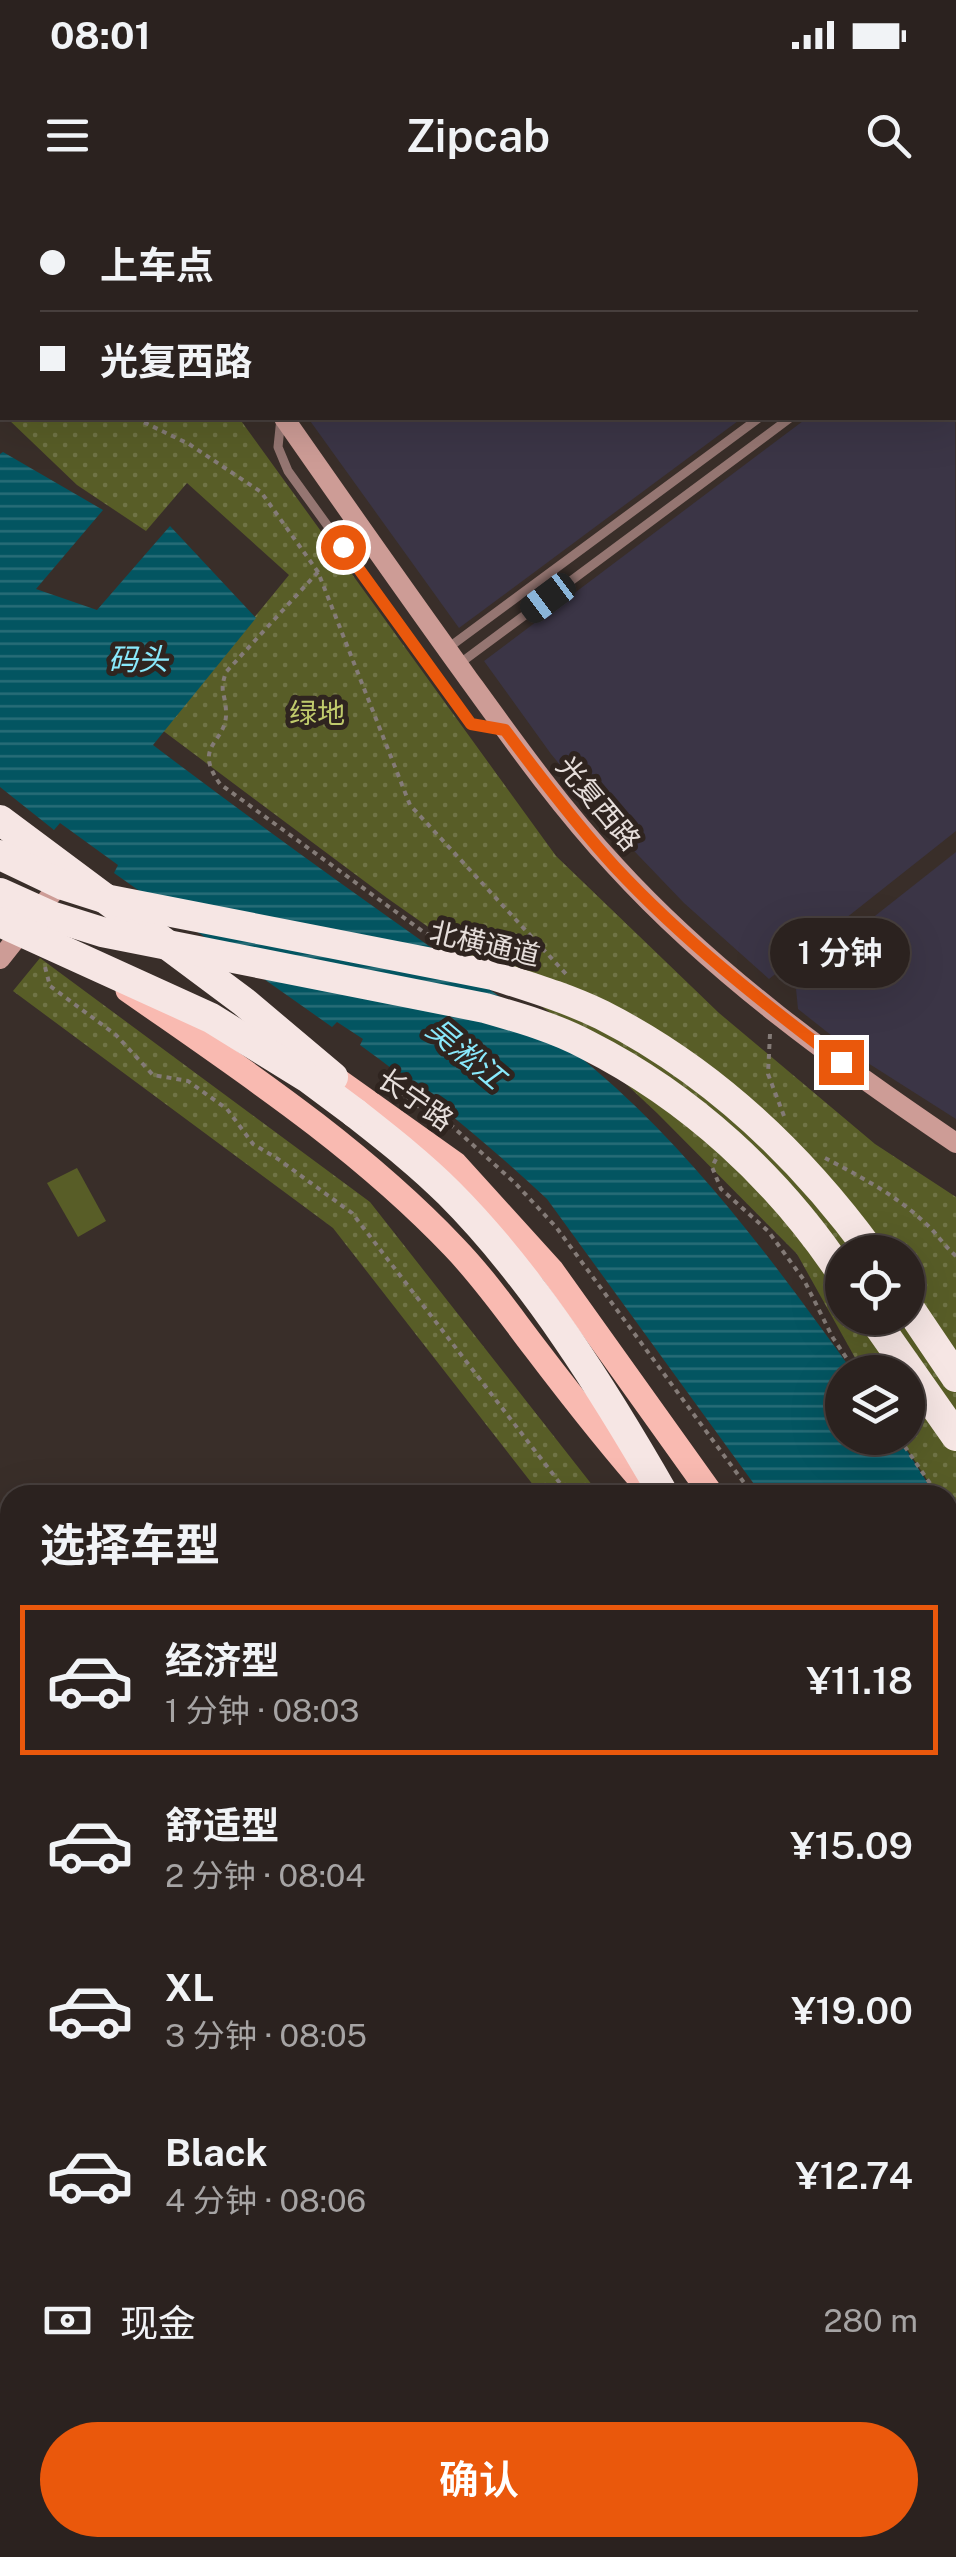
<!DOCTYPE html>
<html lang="zh">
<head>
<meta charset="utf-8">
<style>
  :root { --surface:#2b221f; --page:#372f2c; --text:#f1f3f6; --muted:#a6a4a4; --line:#473f3d; --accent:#ea580c }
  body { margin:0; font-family:"Public Sans","Noto Sans SC",sans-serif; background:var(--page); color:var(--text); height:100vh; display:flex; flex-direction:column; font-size:38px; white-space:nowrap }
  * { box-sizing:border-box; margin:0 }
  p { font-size:32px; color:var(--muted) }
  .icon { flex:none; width:55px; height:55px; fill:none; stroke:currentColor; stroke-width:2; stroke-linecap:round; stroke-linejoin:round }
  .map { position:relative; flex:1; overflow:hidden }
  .drawer { position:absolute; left:0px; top:1285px; width:958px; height:1072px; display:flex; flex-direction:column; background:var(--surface); border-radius:30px 30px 0 0; box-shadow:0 10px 40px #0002,0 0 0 2px var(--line) }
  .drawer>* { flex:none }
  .hud { position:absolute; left:0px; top:0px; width:958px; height:220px; box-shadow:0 10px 40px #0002,0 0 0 2px var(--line); display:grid; align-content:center; height:220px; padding:0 40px; background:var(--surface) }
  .tools { position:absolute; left:825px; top:1035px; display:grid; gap:20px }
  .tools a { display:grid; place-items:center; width:100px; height:100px; border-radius:50%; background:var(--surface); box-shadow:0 10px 40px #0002,0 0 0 2px var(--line); font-size:50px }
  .end { position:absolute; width:45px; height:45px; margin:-22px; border:12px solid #ea580c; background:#fff; box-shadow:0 0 0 5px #fff }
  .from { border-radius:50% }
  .bubble { position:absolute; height:70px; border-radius:35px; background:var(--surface); box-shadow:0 10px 40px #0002,0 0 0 2px var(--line); font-size:32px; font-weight:600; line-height:70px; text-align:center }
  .car { position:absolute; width:30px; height:60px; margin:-30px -15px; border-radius:12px; box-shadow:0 0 8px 2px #0007; background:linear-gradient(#222 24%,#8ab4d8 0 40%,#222 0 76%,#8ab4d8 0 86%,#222 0) }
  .hud b { display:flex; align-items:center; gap:35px; height:95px; font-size:38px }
  .hud b+b { border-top:2px solid var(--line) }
  .hud i { width:25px; height:25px; background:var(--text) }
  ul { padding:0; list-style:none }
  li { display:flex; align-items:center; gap:30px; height:150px; margin:0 20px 15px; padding:0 20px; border:5px solid transparent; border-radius:0px }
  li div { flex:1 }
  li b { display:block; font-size:38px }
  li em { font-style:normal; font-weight:600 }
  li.selected { border-color:var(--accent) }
  li>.icon { width:90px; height:90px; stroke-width:1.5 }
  h2 { padding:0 40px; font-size:45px; line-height:120px }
  .pay { display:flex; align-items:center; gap:25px; height:110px; padding:0 40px; font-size:38px }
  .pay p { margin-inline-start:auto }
  .button { display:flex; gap:20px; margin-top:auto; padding:20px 40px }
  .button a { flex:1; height:115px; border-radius:60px; background:var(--accent); color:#fff; font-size:40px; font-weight:600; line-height:115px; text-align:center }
  .status { display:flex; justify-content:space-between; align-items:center; height:70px; padding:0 50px; background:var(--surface); direction:ltr }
  .status svg { height:28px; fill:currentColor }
  header { display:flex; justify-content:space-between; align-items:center; height:130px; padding:0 40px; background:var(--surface); font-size:45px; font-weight:600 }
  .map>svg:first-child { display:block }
  .commercial { fill:#3b3546 }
  .green { fill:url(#green-dots); fill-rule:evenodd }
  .pitch { fill:#585d27 }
  .water { fill:url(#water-rules) }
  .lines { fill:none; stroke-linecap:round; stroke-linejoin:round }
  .path { stroke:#847b77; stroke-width:4; stroke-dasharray:5 5; stroke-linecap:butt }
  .lane { stroke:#957672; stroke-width:9 }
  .street { stroke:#957672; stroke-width:18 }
  .secondary { stroke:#cd9c96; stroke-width:20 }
  .primary { stroke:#f9bab1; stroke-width:25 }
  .highway { stroke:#f6e6e4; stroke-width:30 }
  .highway-bridge { stroke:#f6e6e4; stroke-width:30 }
  .wall { fill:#69332e }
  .shaded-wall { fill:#552925 }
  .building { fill:#7a3b35; stroke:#552925; stroke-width:2.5 }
  .route { stroke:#ea580c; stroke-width:12 }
  .labels { text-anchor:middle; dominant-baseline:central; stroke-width:10; stroke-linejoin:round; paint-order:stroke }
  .park-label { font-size:28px; fill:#c0ca6c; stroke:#2f241f }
  .street-label { font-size:28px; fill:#e6dedb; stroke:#2f241f }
  .water-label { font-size:30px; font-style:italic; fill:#89e9fc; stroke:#2f241f }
</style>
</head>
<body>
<div class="status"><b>08:01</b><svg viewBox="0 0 49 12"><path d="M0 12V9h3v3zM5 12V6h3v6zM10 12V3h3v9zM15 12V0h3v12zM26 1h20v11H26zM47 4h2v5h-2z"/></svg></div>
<header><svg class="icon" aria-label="menu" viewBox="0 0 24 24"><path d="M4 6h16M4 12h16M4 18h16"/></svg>Zipcab<svg class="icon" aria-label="search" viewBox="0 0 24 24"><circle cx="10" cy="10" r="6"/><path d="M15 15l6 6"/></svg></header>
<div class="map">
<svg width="956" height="2357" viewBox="0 0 956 2357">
  <defs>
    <pattern id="green-dots" width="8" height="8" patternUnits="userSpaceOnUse" patternTransform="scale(2.5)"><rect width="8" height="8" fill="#585d27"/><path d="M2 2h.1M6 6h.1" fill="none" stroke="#707446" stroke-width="1.8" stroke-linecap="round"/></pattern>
    <pattern id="water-rules" width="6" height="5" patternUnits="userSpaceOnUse" patternTransform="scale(2.5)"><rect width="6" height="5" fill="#035561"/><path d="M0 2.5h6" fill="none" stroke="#286d77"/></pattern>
  </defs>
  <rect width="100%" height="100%" fill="#392e29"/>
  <g class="commercial">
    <polygon points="375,0 956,0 956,60 955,2 371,2"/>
    <polygon points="955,106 956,631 769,779 684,703 615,631 551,554 484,461 807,218 955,218"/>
    <polygon points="308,218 742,218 459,428"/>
    <polygon points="956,652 956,919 860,858 798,809 796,789 809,768"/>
  </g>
  <g class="green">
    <path d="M7,218H239L556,656L719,813L875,944L956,997V1322L948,1310V1295H937L900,1238H908V1172H863L797,1054L657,913L548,811L387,698L162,530L289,375L187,283L146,331L77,285ZM842,1052H908V1118H842Z"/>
    <polygon points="40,758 370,1002 600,1295 541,1295 333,1028 13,791"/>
    <polygon points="950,1753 956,1761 956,1837 948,1828 948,1755"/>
  </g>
  <polygon class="pitch" points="77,968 106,1021 78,1037 47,983"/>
  <g class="water">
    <path d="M3,252L103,310L36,389L97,410L170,326L256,418L153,545C244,614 336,680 429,746C492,792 558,835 616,888C708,972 781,1072 853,1172H842V1238H899L935,1295H762L547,999C486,942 427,894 360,845L363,839L337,822L332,827L114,673L118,665L60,623L54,630L0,587V254Z"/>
    <polygon points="948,1315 956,1328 956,1563 948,1551"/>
  </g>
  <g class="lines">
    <g class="path">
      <polyline points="135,218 189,244 261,292 318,372 410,605 566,774"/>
      <path d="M318,372L226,472C219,493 225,491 226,511C228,544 191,543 220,584L425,733L438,739"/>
      <polyline points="45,767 50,786 116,835 153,875 188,881 227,909 253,944 278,959 352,1013 569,1295"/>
      <polyline points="770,834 768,874 784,916"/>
      <polyline points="389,889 452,926 515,983 556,1027 753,1295"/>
      <path d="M825,958C859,976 896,995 924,1022C936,1032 944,1046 956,1056"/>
      <polyline points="716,959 712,967 721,989 768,1031 804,1080 833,1138 856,1172"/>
      <polyline points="908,1071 917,1083"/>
      <polyline points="899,1238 938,1295"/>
      <polyline points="948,1310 956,1323"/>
      <polyline points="948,1566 956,1578"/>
      <polyline points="948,1793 956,1800"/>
    </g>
    <g class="lane">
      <polyline points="955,72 956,72"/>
      <polyline points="955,94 956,93"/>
      <polyline points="0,205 2,204"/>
      <polyline points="281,218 278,247 288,271 471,524 502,529"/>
      <polyline points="448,448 759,218"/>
      <polyline points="459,464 790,218"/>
      <polyline points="948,1894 956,1887"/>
      <polyline points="948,2142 956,2152"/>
    </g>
    <g class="street">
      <polyline points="0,1359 10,1370"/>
      <polyline points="948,2025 956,2021"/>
      <polyline points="948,2329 956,2322"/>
      <polyline points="636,2348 652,2357"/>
      <polyline points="911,2357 923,2348"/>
    </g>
    <g class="secondary">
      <polyline points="69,0 72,2"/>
      <polyline points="315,2 319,0"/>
      <path d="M284,218C344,304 405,391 467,477C514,542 561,608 616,667C714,774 836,862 956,943"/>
      <polyline points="0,759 58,686"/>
      <polyline points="948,1672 956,1664"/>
      <polyline points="0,2131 10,2143"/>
      <polyline points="199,2348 239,2356 249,2348"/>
      <polyline points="159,2357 173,2348"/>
    </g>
    <g class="primary">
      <path d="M128,790C241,869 358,946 454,1047C484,1078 509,1114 535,1148C573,1198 612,1248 654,1295"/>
      <polyline points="320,868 455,964 552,1071 712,1295"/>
      <polyline points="948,1623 956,1634"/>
      <polyline points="948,1688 956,1699"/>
    </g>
    <g class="highway">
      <polyline points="0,620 244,802 333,877"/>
      <path d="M355,913C388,939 420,964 449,993C533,1077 605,1192 664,1295"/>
      <polyline points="908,1106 956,1177"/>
      <polyline points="873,1118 956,1236"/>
    </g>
    <g class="highway-bridge">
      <path d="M0,655L63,685L110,700L493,775C530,787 567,798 602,815C710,870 800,955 871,1052"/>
      <path d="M0,693L51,716L102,732L485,808C520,818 555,828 587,845C690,897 779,979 842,1074"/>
      <polyline points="0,722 211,818 308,878 355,913"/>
    </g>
  </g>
  <g class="wall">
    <polygon points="948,2143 956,2153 956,2256 948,2246"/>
    <polygon points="377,2348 442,2348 442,2356 385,2357"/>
    <polygon points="541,2348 582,2348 582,2357 548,2357"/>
    <polygon points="699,2348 779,2348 787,2357 699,2357"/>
    <polygon points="868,2348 900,2348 889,2357 876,2357"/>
  </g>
  <g class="shaded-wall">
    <polygon points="956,1858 956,1868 948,1875 948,1866"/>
    <polygon points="956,1943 956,1957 948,1964 948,1950"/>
    <polygon points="407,2348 442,2348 442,2356 407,2357"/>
    <rect x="560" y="2348" width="22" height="9"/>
    <rect x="724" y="2348" width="7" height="9"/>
    <polygon points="882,2348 900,2348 889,2357 882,2357"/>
  </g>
  <g class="building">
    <polygon points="827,0 922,0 924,2 829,2"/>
    <polygon points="948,1842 956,1851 956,1858 948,1866"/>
    <polygon points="956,1900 956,1943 948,1950 948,1908"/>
    <polygon points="948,2143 956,2153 956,2207 948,2196"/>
    <polygon points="740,2348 779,2348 787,2357 748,2357"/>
  </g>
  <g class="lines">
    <path class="route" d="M343,347L471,524L505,530C540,577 575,623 615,667C683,740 762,802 841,862"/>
  </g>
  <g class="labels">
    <g class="park-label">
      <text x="317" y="512">绿地</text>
    </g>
    <g class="street-label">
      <text transform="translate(599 603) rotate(50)">光复西路</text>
      <text transform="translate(485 743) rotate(13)">北横通道</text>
      <text transform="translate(416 899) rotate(35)">长宁路</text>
    </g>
    <g class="water-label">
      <text x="138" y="459">码头</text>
      <text transform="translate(466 853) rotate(40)">吴淞江</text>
    </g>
  </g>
</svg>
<div class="tools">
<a><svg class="icon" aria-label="locate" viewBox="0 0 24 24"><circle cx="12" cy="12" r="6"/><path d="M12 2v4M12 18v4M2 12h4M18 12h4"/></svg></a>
<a><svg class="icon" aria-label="layers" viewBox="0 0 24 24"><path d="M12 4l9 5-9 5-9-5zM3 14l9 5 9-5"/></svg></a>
</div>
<i class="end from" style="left:343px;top:347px"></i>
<i class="end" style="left:841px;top:862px"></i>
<div class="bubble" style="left:770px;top:718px;width:140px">1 分钟</div>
<i class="car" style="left:548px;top:398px;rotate:233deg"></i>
<div class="hud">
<b><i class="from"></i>上车点</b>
<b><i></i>光复西路</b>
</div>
<section class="drawer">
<h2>选择车型</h2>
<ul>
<li class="selected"><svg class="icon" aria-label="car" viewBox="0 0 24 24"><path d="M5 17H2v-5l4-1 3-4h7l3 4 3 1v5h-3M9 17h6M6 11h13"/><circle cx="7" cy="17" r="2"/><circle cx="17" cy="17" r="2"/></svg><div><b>经济型</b><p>1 分钟 · 08:03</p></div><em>¥11.18</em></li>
<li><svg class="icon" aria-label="car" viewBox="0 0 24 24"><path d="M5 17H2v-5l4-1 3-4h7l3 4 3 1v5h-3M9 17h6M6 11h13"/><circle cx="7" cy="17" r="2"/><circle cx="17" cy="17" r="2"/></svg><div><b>舒适型</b><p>2 分钟 · 08:04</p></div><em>¥15.09</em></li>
<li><svg class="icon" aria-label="car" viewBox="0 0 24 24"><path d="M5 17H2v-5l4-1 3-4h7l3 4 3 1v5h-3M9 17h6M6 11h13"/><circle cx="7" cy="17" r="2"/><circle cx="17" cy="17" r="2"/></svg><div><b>XL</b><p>3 分钟 · 08:05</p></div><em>¥19.00</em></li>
<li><svg class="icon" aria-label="car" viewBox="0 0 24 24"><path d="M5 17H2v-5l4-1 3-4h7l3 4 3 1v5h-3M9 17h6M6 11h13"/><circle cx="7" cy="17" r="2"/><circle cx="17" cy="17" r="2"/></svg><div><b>Black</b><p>4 分钟 · 08:06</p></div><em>¥12.74</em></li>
</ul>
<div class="pay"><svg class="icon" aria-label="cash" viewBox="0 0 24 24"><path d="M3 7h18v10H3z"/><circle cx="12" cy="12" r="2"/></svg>现金<p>280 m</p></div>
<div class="button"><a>确认</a></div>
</section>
</div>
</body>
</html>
